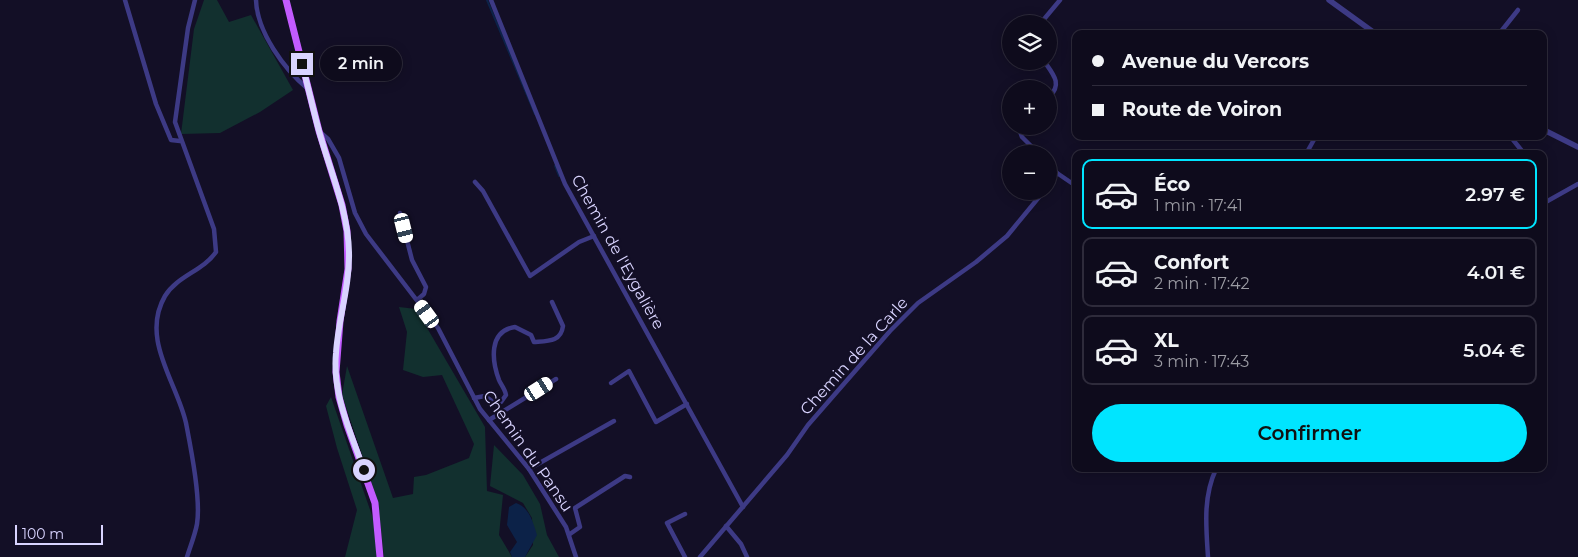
<!DOCTYPE html>
<html lang="fr">
<head>
<meta charset="utf-8">
<style>
  :root { --surface:#0e0b1c; --page:#171425; --text:#f1f3f6; --muted:#9b9ba3; --line:#2e2b3b; --accent:#00e5ff }
  body { margin:0; font-family:Montserrat,sans-serif; background:var(--page); color:var(--text); height:100vh; display:flex; flex-direction:column; font-size:19px; white-space:nowrap }
  * { box-sizing:border-box; margin:0 }
  p { font-size:16px; color:var(--muted) }
  .icon { flex:none; width:28px; height:28px; fill:none; stroke:currentColor; stroke-width:2; stroke-linecap:round; stroke-linejoin:round }
  .map { position:relative; flex:1; overflow:hidden }
  .side { position:absolute; left:1072px; top:150px; width:475px; height:322px; display:flex; flex-direction:column; background:var(--surface); border-radius:10px; box-shadow:0 2px 12px #0003,0 0 0 1px var(--line) }
  .side>* { flex:none }
  .guide { position:absolute; left:1072px; top:30px; width:475px; height:110px; border-radius:10px; box-shadow:0 2px 12px #0003,0 0 0 1px var(--line); display:grid; align-content:center; height:110px; padding:0 20px; background:var(--surface) }
  .tools { position:absolute; left:1002px; top:15px; display:grid; gap:10px }
  .tools a { display:grid; place-items:center; width:55px; height:55px; border-radius:50%; background:var(--surface); box-shadow:0 2px 12px #0003,0 0 0 1px var(--line); font-size:25px }
  .scale { position:absolute; left:15px; bottom:12px; width:88px; box-sizing:border-box; padding-left:5px; border:2px solid #d9d4ff; border-top:0; font-size:14px; line-height:18px; white-space:nowrap; color:#d9d4ff; -webkit-text-stroke:4px #130f26; paint-order:stroke }
  .end { position:absolute; width:22px; height:22px; margin:-11px; border:6px solid #d9d4ff; background:#111; box-shadow:0 0 0 2px #111 }
  .from { border-radius:50% }
  .bubble { position:absolute; height:35px; border-radius:18px; background:var(--surface); box-shadow:0 2px 12px #0003,0 0 0 1px var(--line); font-size:16px; font-weight:600; line-height:35px; text-align:center }
  .car { position:absolute; width:15px; height:30px; margin:-15px -8px; border-radius:6px; box-shadow:0 0 4px 1px #0007; background:linear-gradient(#fff 24%,#345 0 40%,#fff 0 76%,#345 0 86%,#fff 0) }
  .guide b { display:flex; align-items:center; gap:18px; height:48px; font-size:19px }
  .guide b+b { border-top:1px solid var(--line) }
  .guide i { width:12px; height:12px; background:var(--text) }
  ul { padding:9px 0 0; list-style:none }
  li { display:flex; align-items:center; gap:15px; height:70px; margin:0 10px 8px; padding:0 10px; border:2px solid var(--line); border-radius:10px }
  li div { flex:1 }
  li b { display:block; font-size:19px }
  li em { font-style:normal; font-weight:600 }
  li.current { border-color:var(--accent) }
  li>.icon { width:45px; height:45px; stroke-width:1.5 }
  .primary-button { display:flex; gap:10px; margin-top:auto; padding:10px 20px }
  .primary-button a { flex:1; height:58px; border-radius:30px; background:var(--accent); color:#111; font-size:20px; font-weight:600; line-height:58px; text-align:center }
  .map>svg:first-child { display:block }
  .green { fill:#12302f }
  .water { fill:#0c2248 }
  .lines { fill:none; stroke-linecap:round; stroke-linejoin:round }
  .stream { stroke:#0c2248; stroke-width:2 }
  .minor { stroke:#3d3a85; stroke-width:4.5 }
  .tertiary { stroke:#3d3a85; stroke-width:5.5 }
  .primary { stroke:#c25bff; stroke-width:7 }
  .route { stroke:#d9d4ff; stroke-width:6 }
  .labels { text-anchor:middle; dominant-baseline:central; stroke-width:4.5; stroke-linejoin:round; paint-order:stroke }
  .street-label { font-size:16px; fill:#d9d4ff; stroke:#130f26 }
</style>
</head>
<body>
<div class="map">
<svg width="1578" height="557" viewBox="0 0 1578 557">
  <rect width="100%" height="100%" fill="#130f26"/>
  <g class="green">
    <polygon points="204,0 217,0 229,22 251,15 293,90 260,112 220,133 181,134 194,29"/>
    <polygon points="399,307 416,309 485,427 487,491 503,495 499,535 512,557 384,557 378,502 342,395 347,366 393,498 413,494 414,477 426,475 469,458 474,444 442,375 423,377 403,370 407,332"/>
    <polygon points="331,397 376,527 376,557 345,557 357,510 337,448 326,406"/>
    <polygon points="494,445 523,475 540,504 547,535 559,557 525,557 533,545 532,518 523,503 490,486"/>
  </g>
  <path class="water" d="M516,503C529,507 533,522 537,535L525,557H512L510,552L517,542L507,525L509,507Z"/>
  <g class="lines">
    <g class="stream">
      <polyline points="487,0 535,114"/>
      <polyline points="555,166 559,176"/>
    </g>
    <g class="minor">
      <polyline points="125,0 156,104 171,140 180,141"/>
      <path d="M256,0C257,32 284,69 308,89"/>
      <polyline points="491,0 565,184 743,507"/>
      <polyline points="1040,24 1060,0"/>
      <polyline points="1499,34 1518,10"/>
      <path d="M1044,61C1053,74 1063,84 1049,97"/>
      <polyline points="1018,126 1022,137 1039,154"/>
      <polyline points="320,132 328,139 339,158 355,213 366,234 438,328 480,409 529,469 566,527 576,557"/>
      <polyline points="1510,136 1522,151"/>
      <polyline points="1306,154 1316,136"/>
      <polyline points="1049,164 1057,173 1076,186"/>
      <polyline points="475,182 483,191 530,276 579,242 594,236"/>
      <polyline points="1049,185 1057,173"/>
      <polyline points="1544,203 1578,184"/>
      <polyline points="400,213 412,260 426,287 424,294 417,300"/>
      <polyline points="611,383 629,371 656,422 687,404"/>
      <path d="M474,398L485,396L496,404L501,402L506,395C505,389 501,385 499,380C492,361 488,331 515,327L531,335L534,342C548,341 561,342 563,326L552,302"/>
      <polyline points="489,420 556,379"/>
      <polyline points="529,469 614,421"/>
      <polyline points="685,514 667,523 685,557"/>
      <polyline points="726,526 741,544 747,557"/>
      <polyline points="570,534 580,527 575,508 625,476 630,477"/>
      <path d="M187,557C190,547 195,535 197,524C201,499 191,449 186,423C177,382 140,339 165,296C177,276 203,271 216,252L214,229L175,122L188,28L195,0"/>
      <polyline points="700,557 787,455 808,425 890,331 918,303 976,262 1007,236 1044,191"/>
      <path d="M1208,557C1206,526 1203,497 1216,469"/>
    </g>
    <g class="tertiary">
      <polyline points="1329,0 1376,34"/>
      <polyline points="1544,130 1578,147"/>
    </g>
    <polyline class="primary" points="286,0 319,131 342,205 347,231 348,269 340,321 336,372 339,397 347,425 375,503 380,557"/>
  </g>
  <g class="lines">
    <path class="route" d="M302,64C308,86 313,109 319,131C330,171 348,210 349,252C350,286 338,320 336,353C332,394 351,433 364,470"/>
  </g>
  <g class="labels">
    <g class="street-label">
      <text transform="translate(618 252) rotate(61)">Chemin de l'Eygalière</text>
      <text transform="translate(854 356) rotate(-48)">Chemin de la Carle</text>
      <text transform="translate(528 451) rotate(55)">Chemin du Pansu</text>
    </g>
  </g>
</svg>
<div class="tools">
<a><svg class="icon" aria-label="layers" viewBox="0 0 24 24"><path d="M12 4l9 5-9 5-9-5zM3 14l9 5 9-5"/></svg></a>
<a>+</a>
<a>−</a>
</div>
<div class="scale">100 m</div>
<i class="end from" style="left:364px;top:470px"></i>
<i class="end" style="left:302px;top:64px"></i>
<div class="bubble" style="left:320px;top:46px;width:82px">2 min</div>
<i class="car" style="left:404px;top:228px;rotate:166deg"></i>
<i class="car" style="left:427px;top:314px;rotate:324deg"></i>
<i class="car" style="left:539px;top:389px;rotate:58deg"></i>
<div class="guide">
<b><i class="from"></i>Avenue du Vercors</b>
<b><i></i>Route de Voiron</b>
</div>
<section class="side">
<ul>
<li class="current"><svg class="icon" aria-label="car" viewBox="0 0 24 24"><path d="M5 17H2v-5l4-1 3-4h7l3 4 3 1v5h-3M9 17h6M6 11h13"/><circle cx="7" cy="17" r="2"/><circle cx="17" cy="17" r="2"/></svg><div><b>Éco</b><p>1 min · 17:41</p></div><em>2.97 €</em></li>
<li><svg class="icon" aria-label="car" viewBox="0 0 24 24"><path d="M5 17H2v-5l4-1 3-4h7l3 4 3 1v5h-3M9 17h6M6 11h13"/><circle cx="7" cy="17" r="2"/><circle cx="17" cy="17" r="2"/></svg><div><b>Confort</b><p>2 min · 17:42</p></div><em>4.01 €</em></li>
<li><svg class="icon" aria-label="car" viewBox="0 0 24 24"><path d="M5 17H2v-5l4-1 3-4h7l3 4 3 1v5h-3M9 17h6M6 11h13"/><circle cx="7" cy="17" r="2"/><circle cx="17" cy="17" r="2"/></svg><div><b>XL</b><p>3 min · 17:43</p></div><em>5.04 €</em></li>
</ul>
<div class="primary-button"><a>Confirmer</a></div>
</section>
</div>
</body>
</html>
